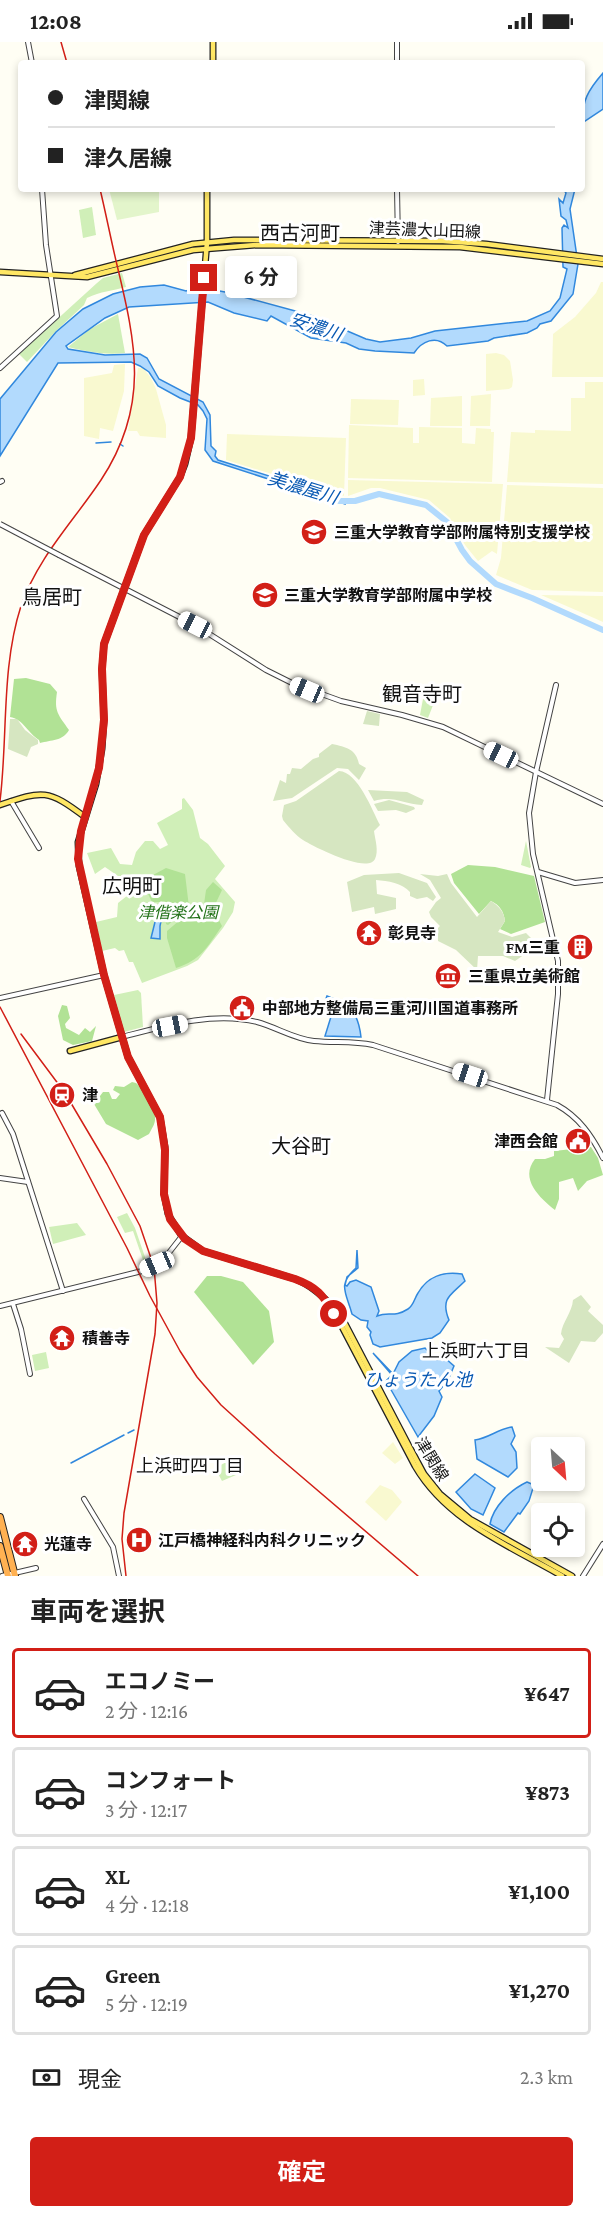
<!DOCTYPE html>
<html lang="ja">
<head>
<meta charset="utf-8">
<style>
  :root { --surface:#fff; --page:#f6f6f6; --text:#222; --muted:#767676; --line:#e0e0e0; --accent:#d21f17 }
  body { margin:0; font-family:"Crimson Pro","Noto Sans JP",serif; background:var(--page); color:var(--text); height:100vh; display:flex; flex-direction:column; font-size:22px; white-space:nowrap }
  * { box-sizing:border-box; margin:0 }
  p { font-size:20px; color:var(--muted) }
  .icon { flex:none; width:33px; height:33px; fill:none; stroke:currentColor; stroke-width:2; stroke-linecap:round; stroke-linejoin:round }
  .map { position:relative; height:1534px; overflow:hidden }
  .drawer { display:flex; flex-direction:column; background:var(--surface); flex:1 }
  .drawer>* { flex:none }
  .guide { position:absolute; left:18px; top:18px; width:567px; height:132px; border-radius:6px; box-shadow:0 3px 9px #0003; display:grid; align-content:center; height:132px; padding:0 30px; background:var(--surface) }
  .needle { width:39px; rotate:154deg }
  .fabs { position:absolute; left:531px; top:1395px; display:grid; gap:12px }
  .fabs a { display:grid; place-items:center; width:54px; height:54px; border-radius:6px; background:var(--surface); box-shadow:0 3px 9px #0003; font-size:30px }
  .end { position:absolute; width:27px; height:27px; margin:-14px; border:8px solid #d21f17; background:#fff; box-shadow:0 0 0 3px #fff }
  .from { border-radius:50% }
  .bubble { position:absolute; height:42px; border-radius:6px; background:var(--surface); box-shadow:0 3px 9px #0003; font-size:20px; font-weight:700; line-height:42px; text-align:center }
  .car { position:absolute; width:18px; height:36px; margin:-18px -9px; border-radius:8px; box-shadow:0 0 4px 2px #0007; background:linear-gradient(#fff 24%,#345 0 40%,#fff 0 76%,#345 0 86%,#fff 0) }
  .guide b { display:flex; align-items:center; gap:21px; height:57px; font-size:22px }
  .guide b+b { border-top:2px solid var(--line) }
  .guide i { width:15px; height:15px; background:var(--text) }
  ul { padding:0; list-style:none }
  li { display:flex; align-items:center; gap:18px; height:90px; margin:0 12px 9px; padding:0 18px; border:3px solid var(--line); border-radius:6px }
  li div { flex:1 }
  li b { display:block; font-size:22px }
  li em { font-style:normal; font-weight:700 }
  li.current { border-color:var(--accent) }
  li>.icon { width:54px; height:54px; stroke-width:1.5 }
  h2 { padding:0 30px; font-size:27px; line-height:72px }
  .pay { display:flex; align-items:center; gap:15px; height:66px; padding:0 30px; font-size:22px }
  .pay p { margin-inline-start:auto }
  .primary-button { display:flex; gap:12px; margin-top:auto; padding:12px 30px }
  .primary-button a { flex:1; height:69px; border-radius:6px; background:var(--accent); color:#fff; font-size:24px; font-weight:700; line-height:69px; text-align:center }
  .status { display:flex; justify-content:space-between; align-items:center; height:42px; padding:0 30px; background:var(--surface); direction:ltr }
  .status svg { height:16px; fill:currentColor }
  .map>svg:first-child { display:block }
  .farmland { fill:#f9f9d0 }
  .green { fill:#d0efb8 }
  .forest { fill:#b1e295 }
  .cemetery { fill:#d6e6c1 }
  .pitch { fill:#e3f5cb }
  .water { fill:#b2dafd; stroke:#3188dd; stroke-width:1.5 }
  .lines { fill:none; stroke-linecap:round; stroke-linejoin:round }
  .stream { stroke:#3188dd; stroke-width:1.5 }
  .river { stroke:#b2dafd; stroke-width:6 }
  .minor-casing { stroke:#444; stroke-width:6 }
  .major-casing { stroke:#222; stroke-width:7 }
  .highway-casing { stroke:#222; stroke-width:8 }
  .minor { stroke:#fff; stroke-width:4 }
  .major { stroke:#ffe764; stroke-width:4.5 }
  .highway { stroke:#ffb152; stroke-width:6 }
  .rail { stroke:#d21f17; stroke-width:1.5 }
  .minor-bridge-casing { stroke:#444; stroke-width:6; stroke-linecap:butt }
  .minor-bridge { stroke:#fff; stroke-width:4 }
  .route { stroke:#d21f17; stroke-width:8 }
  .labels { text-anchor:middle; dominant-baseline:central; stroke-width:6; stroke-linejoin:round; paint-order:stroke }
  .street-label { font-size:16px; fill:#111; stroke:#fff }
  .poi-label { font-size:16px; font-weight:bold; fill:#111; stroke:#fff; text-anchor:start }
  .park-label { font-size:16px; font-style:italic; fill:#227218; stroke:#fff }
  .water-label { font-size:18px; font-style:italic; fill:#0959b3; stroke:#fff }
  .neighbourhood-label { font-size:18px; fill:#111; stroke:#fff }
  .quarter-label { font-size:20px; fill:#111; stroke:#fff }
</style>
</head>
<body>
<div class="status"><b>12:08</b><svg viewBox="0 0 49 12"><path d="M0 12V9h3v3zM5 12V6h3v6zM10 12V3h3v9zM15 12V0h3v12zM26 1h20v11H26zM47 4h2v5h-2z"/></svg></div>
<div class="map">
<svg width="603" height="1534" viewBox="0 0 603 1534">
  <rect width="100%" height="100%" fill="#fffef4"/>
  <g class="farmland">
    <polygon points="601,240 603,240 603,335 552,335 553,292 575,275 596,251"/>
    <polygon points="496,311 504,313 510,319 513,338 512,345 509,347 486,349 486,312"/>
    <polygon points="125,322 124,349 113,389 100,386 99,397 84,394 84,336 112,331 114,323"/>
    <polygon points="138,326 143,326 151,336 156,347 166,383 166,396 140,394 137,389 128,389"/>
    <polygon points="424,337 425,353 413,354 413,338"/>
    <polygon points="585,340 603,340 603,442 507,440 511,390 535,391 535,388 571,389 571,356 585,356"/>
    <polygon points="491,352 490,384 470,384 471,354"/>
    <polygon points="462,354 462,384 430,384 431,356"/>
    <polygon points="351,357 399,358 398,383 350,382"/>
    <polygon points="349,383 413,386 413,401 419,401 419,385 462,386 462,401 475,402 476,386 491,387 491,390 494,390 492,440 348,436"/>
    <polygon points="227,392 346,396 344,454 226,418"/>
    <polygon points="348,438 503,442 497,512 492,509 478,519 465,503 450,476 429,458 380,446 371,446 348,454"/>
    <polygon points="507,443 603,446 603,550 532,548 496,533 501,516"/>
    <polygon points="541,553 603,554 603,580 578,569"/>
    <polygon points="393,1400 403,1416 395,1422 382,1411"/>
    <polygon points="380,1443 392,1448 402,1460 386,1479 365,1460"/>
  </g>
  <g class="green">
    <polygon points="92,165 96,193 83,196 79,168"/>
    <path d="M122,231L126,245C112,249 101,249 87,256L84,263L56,289L27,320L19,312L97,241L103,236Z"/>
    <path d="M118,272L125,311C104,313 89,310 68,305L90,287Z"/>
    <polygon points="426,656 435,658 428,676 420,673 423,657"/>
    <polygon points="184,756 193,768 200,796 208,802 225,824 215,837 235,860 233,870 223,886 198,918 187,924 142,941 133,920 129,920 124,908 119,909 115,906 102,909 96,880 117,875 118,861 137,846 132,835 118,834 105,825 95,832 87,811 111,806 120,822 132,823 136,810 145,799 153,799 160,807 168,803 157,781 182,767 182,757"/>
    <polygon points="526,799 531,825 530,826 521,823"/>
    <polygon points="138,948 141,951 143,985 124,990 114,953"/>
    <polygon points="127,1171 135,1186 146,1218 143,1218 133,1189 125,1191 117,1175"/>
    <polygon points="77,1181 86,1193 53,1202 49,1185"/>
    <polygon points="46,1310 49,1326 35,1329 32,1313"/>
    <polygon points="236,1415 243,1430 222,1439 215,1426"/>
  </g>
  <g class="forest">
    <path d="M26,636L50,642L57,650C54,670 58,672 69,688C63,699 51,698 40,701L39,698C28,691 23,677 10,675L14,637Z"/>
    <path d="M468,823L495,825L534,834L545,880L511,892L500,887L505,879C504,870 500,863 491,859L479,872L454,841L451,832Z"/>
    <polygon points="166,826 185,832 189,865 168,883 166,882 165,860 152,860 148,852 142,847 153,833"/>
    <path d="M213,840L222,848L213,867L222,884C207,905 201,918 176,926L167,896V889L187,872L197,878L202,876L206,848Z"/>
    <polygon points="62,963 67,964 70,976 65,982 66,986 79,993 85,986 90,990 96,984 92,999 73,1003 63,998 58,974"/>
    <path d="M132,1040L136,1041C145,1049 157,1065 155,1078C155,1082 151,1088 149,1092L138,1098L106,1082L94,1062L103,1050H109L112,1057H116L120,1052L113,1048L115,1044L124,1045Z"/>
    <path d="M591,1105L598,1116L603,1133L587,1139L578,1149L573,1136L559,1140V1157L555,1168C540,1156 519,1137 535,1117H545L554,1114V1109Z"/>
    <polygon points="207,1234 221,1234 243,1240 269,1269 274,1300 253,1323 194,1250"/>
  </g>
  <g class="cemetery">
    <polygon points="367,669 380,672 379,684 363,682"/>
    <polygon points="10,677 17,677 25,688 38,698 38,702 31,705 27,715 8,707"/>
    <path d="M332,702C346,705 356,707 359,722L366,726L359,738L348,727L337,726L292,756L273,759L280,738L286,741L287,732H290L292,726L301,727L313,717L319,715V712Z"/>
    <path d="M339,729C358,730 372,768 380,783L374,789C375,797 379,809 375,817C368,832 314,805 303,798C295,793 289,785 283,778L282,774L284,763L296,759Z"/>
    <path d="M368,748L407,750L424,758L422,763C403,762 393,753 374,759Z"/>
    <polygon points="389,758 414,765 415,767 406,771 396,768 378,769 374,762"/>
    <path d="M399,831L427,841L436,855L433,859L427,855L417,857L410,854V850C402,841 388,839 376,838L377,852L396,856V867L375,872L374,865L352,870L347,840L364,833Z"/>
    <path d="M420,832L438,834L447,832L451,841L477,875L491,859C499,864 504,870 505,879L498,890L512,895L526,891L531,896V908L515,919L503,914H478L477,928L456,908L438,899V886L440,884L431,875L429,870L436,860L441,856L430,838Z"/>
    <path d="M581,1253L591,1265L588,1269L603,1283V1291L595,1300L581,1299L569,1321L545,1305L559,1306L564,1297L561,1292C562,1280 572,1271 573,1258Z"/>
  </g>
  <polygon class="pitch" points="109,147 159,147 159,170 117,178"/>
  <g class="water">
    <path d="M603,31V67L582,81C582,59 588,48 603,31Z"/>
    <path d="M563,147H575L570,167L578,222L573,252L551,279L540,282L537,286L527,291L494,296L488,299L447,304C436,293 422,299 414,311L375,309L359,307L346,301L311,296L271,274L267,279L234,271L208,260L129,265L105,276L66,304L68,307L105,313L140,312L147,316L159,337L203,360L210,373L211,404L216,409L215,414L218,418L345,458V462L213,419L205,408L207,377L203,369L198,363L180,356L158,344L149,330L140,324L131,320L58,321L0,414V357L56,290L83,267L113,252L140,245L164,243L186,249L198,245L225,250L310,273L366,297L380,300L411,296L435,289L527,279L550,269L560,256L567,227L563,225L562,186L564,183L568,186L566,178L561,174L559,157L563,161L566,151Z"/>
    <polygon points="158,868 160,872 163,869 160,884 160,897 151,896"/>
    <path d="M327,954C350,963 358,969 361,995L325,994L334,965L331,960L325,959Z"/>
    <path d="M357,1208L358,1226L347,1235L345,1243L347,1244L350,1240L356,1238L371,1245L379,1269L377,1274C389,1269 394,1276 408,1267C414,1263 414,1257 418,1251C427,1235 443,1229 462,1232L465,1239C451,1253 440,1256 449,1278L440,1291L432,1296L380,1305L373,1302L370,1293L371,1290L367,1285L368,1279L361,1278L352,1272C346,1250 337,1243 356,1226Z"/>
    <polygon points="425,1306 437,1318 445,1316 454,1324 448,1338 439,1349 442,1355 434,1374 418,1395 386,1339 392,1333 373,1311 393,1332 399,1320 412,1309"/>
    <path d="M512,1385L515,1394L511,1402L516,1410L517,1426L508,1435L477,1417L475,1398C489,1396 498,1387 512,1385Z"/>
    <polygon points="475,1432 495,1446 483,1473 471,1467 456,1450"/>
    <path d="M527,1440L534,1443L529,1459L520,1472L518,1471L504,1490L490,1482C493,1465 510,1448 527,1440Z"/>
  </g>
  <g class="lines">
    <g class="stream">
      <polyline points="96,401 111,400"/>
      <polyline points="120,402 123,404"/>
      <polyline points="128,1391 134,1388"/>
      <polyline points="71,1421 124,1393"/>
    </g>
    <polyline class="river" points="339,459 355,459 379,452 426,463 447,480 462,508 470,519 496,542 532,556 603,588"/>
    <defs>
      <g id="minor">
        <polyline points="28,0 32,21"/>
        <polyline points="397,21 397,0"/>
        <polyline points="397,147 398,200"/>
        <polyline points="0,326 57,274 46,203 42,147"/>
        <polyline points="0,440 2,439"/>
        <polyline points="59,513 195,583 266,628 294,642 341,659 402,673 443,685 603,762"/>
        <polyline points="11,759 39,806"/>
        <polyline points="538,830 575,841 603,838"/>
        <polyline points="0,956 104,933"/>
        <path d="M122,995C164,984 213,969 257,980C276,985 294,997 314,999C334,1001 353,999 373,1003L557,1063C579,1075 592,1094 603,1116"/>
        <polyline points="547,1058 558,952 558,919 533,812 529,771 536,730 556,643"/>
        <polyline points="2,1071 13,1092 63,1249"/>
        <polyline points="0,1136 28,1140"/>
        <polyline points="13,1262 21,1287 30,1332"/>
        <polyline points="0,1264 142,1229 164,1217 182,1194"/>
        <polyline points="84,1457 113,1505 119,1534"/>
        <polyline points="2,1534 36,1526"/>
        <polyline points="583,1534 603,1502"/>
      </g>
      <g id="major">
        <polyline points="213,21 213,0"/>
        <path d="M207,147V200L191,396L185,422L180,435L144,493L104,602L102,627L104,678L102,707L96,742L78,800L79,824L104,933L128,1015L160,1075L165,1105L164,1152L168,1172L181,1193L203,1209L295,1237C313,1244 325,1257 339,1270L409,1404L424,1432L440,1452L470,1477L572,1534"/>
        <polyline points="0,230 87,235 193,208 257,203 460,205 603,222"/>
        <polyline points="75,233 193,202 234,198 443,199 486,202 603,217"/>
        <path d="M0,763C43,748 48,747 85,775"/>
        <polyline points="70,1009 122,995"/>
        <path d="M329,1260L415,1424C447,1479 508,1503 562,1534"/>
      </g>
      <g id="highway">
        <polyline points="0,1475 15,1534"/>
        <polyline points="0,1504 8,1534"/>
      </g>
    </defs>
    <use href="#minor" class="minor-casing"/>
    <use href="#major" class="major-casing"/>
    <use href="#highway" class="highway-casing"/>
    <use href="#minor" class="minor"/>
    <use href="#major" class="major"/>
    <use href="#highway" class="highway"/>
    <g class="rail">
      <polyline points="61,0 67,21"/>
      <path d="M0,759C8,694 1,626 21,564C38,515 73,480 101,438C150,364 136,302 117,223C111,198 106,172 100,147"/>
      <polyline points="0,965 127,1206 150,1254 180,1309 197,1335 221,1363 275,1412 418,1534"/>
      <polyline points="21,992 65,1051 107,1122 140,1184 154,1225 157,1261 155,1292 124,1471 122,1497 126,1534"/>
    </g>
    <defs>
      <polyline id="minor-bridge" points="0,482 59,513"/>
    </defs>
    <use href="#minor-bridge" class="minor-bridge-casing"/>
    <use href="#minor-bridge" class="minor-bridge"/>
  </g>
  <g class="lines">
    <path class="route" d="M204,236L191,396L180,435L144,493L104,602L102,627L104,678L99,726L81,789L78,817L104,933L128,1015L160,1075L165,1108L164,1152L170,1177L185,1197L203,1209L295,1237C317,1245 323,1253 334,1272"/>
  </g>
  <defs>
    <symbol id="school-disc" viewBox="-11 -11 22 22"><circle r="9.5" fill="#d21f17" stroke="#fff"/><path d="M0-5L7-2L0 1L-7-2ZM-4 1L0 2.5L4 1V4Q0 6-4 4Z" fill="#fff"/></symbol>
    <symbol id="temple-disc" viewBox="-11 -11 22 22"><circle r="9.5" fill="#d21f17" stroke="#fff"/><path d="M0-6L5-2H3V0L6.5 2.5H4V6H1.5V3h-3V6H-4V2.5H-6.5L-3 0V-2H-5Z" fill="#fff"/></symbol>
    <symbol id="building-disc" viewBox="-11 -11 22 22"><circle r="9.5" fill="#d21f17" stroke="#fff"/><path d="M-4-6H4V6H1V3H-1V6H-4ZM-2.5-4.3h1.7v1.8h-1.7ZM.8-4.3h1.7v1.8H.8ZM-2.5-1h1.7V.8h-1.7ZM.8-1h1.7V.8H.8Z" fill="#fff"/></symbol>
    <symbol id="museum-disc" viewBox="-11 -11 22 22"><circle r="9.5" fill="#d21f17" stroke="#fff"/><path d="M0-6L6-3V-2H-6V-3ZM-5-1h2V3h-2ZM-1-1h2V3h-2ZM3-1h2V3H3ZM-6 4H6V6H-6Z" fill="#fff"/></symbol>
    <symbol id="civic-disc" viewBox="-11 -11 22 22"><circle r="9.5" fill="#d21f17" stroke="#fff"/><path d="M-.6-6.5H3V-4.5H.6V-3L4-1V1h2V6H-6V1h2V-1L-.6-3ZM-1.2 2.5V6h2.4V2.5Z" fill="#fff"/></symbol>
    <symbol id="station-disc" viewBox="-11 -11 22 22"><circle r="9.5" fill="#d21f17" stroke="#fff"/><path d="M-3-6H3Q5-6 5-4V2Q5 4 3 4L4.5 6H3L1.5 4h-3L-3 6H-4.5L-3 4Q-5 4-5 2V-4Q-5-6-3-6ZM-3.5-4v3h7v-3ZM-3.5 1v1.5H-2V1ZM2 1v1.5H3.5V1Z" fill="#fff"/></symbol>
    <symbol id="hospital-disc" viewBox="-11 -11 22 22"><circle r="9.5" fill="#d21f17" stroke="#fff"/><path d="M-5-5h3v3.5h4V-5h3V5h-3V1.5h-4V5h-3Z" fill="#fff"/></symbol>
  </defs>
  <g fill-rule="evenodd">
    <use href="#school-disc" x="299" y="475" width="30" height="30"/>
    <use href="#school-disc" x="250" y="538" width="30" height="30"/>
    <use href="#temple-disc" x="354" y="876" width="30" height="30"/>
    <use href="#building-disc" x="565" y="890" width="30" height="30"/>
    <use href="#museum-disc" x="433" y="919" width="30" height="30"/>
    <use href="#civic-disc" x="227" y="951" width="30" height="30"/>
    <use href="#station-disc" x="47" y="1038" width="30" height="30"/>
    <use href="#civic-disc" x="563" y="1084" width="30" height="30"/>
    <use href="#temple-disc" x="47" y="1281" width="30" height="30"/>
    <use href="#hospital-disc" x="124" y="1483" width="30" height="30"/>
    <use href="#temple-disc" x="10" y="1487" width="30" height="30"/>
  </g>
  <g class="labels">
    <g class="street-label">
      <text transform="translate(425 188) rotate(2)">津芸濃大山田線</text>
      <text transform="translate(432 1417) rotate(58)">津関線</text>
    </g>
    <g class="poi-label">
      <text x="334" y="490">三重大学教育学部附属特別支援学校</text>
      <text x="284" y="553">三重大学教育学部附属中学校</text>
      <text x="388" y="891">彰見寺</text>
      <text x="560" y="905" text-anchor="end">FM三重</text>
      <text x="468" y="934">三重県立美術館</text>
      <text x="262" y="966">中部地方整備局三重河川国道事務所</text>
      <text x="82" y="1053">津</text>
      <text x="558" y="1099" text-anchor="end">津西会館</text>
      <text x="82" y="1296">積善寺</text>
      <text x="158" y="1498">江戸橋神経科内科クリニック</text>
      <text x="44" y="1502">光蓮寺</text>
    </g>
    <g class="park-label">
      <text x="178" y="870">津偕楽公園</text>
    </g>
    <g class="water-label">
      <text transform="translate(316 285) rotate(18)">安濃川</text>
      <text transform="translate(303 446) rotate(17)">美濃屋川</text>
      <text x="418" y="1338">ひょうたん池</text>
    </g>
    <g class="neighbourhood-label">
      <text x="476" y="1309">上浜町六丁目</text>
      <text x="190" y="1424">上浜町四丁目</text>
    </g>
    <g class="quarter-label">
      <text x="300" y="191">西古河町</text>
      <text x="52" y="555">鳥居町</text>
      <text x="422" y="652">観音寺町</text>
      <text x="132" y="844">広明町</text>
      <text x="301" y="1104">大谷町</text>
    </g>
  </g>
</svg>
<div class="fabs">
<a><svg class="needle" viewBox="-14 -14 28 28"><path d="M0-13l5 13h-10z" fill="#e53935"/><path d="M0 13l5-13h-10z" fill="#767676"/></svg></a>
<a><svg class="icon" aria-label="locate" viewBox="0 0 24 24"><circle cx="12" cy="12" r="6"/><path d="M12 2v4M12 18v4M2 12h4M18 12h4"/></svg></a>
</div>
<i class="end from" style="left:334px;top:1272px"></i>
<i class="end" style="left:204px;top:236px"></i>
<div class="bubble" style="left:225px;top:214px;width:72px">6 分</div>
<i class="car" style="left:195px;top:583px;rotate:297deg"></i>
<i class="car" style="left:307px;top:648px;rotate:293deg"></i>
<i class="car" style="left:501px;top:713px;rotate:295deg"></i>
<i class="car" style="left:170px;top:984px;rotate:79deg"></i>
<i class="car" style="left:470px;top:1033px;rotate:288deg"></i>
<i class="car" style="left:157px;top:1222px;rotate:247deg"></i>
<div class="guide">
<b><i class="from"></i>津関線</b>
<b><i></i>津久居線</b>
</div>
</div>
<section class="drawer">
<h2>車両を選択</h2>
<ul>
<li class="current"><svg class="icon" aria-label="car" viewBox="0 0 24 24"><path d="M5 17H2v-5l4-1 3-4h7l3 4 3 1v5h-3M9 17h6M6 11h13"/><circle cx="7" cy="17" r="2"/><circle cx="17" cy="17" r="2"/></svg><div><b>エコノミー</b><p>2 分 · 12:16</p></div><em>¥647</em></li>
<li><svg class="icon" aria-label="car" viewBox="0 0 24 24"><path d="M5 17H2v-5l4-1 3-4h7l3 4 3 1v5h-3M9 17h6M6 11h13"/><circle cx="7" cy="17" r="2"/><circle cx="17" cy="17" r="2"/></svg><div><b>コンフォート</b><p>3 分 · 12:17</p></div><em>¥873</em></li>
<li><svg class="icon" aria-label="car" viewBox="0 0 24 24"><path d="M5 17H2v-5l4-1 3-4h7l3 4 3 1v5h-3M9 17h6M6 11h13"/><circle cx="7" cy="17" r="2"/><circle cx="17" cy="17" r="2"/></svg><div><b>XL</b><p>4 分 · 12:18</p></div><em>¥1,100</em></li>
<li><svg class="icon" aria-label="car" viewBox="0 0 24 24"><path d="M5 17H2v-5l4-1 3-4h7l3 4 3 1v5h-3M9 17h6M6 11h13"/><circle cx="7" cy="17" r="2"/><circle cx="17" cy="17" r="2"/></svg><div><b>Green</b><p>5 分 · 12:19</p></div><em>¥1,270</em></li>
</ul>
<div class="pay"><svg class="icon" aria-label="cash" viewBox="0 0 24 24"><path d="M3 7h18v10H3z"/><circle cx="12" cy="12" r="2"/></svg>現金<p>2.3 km</p></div>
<div class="primary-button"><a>確定</a></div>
</section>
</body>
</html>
